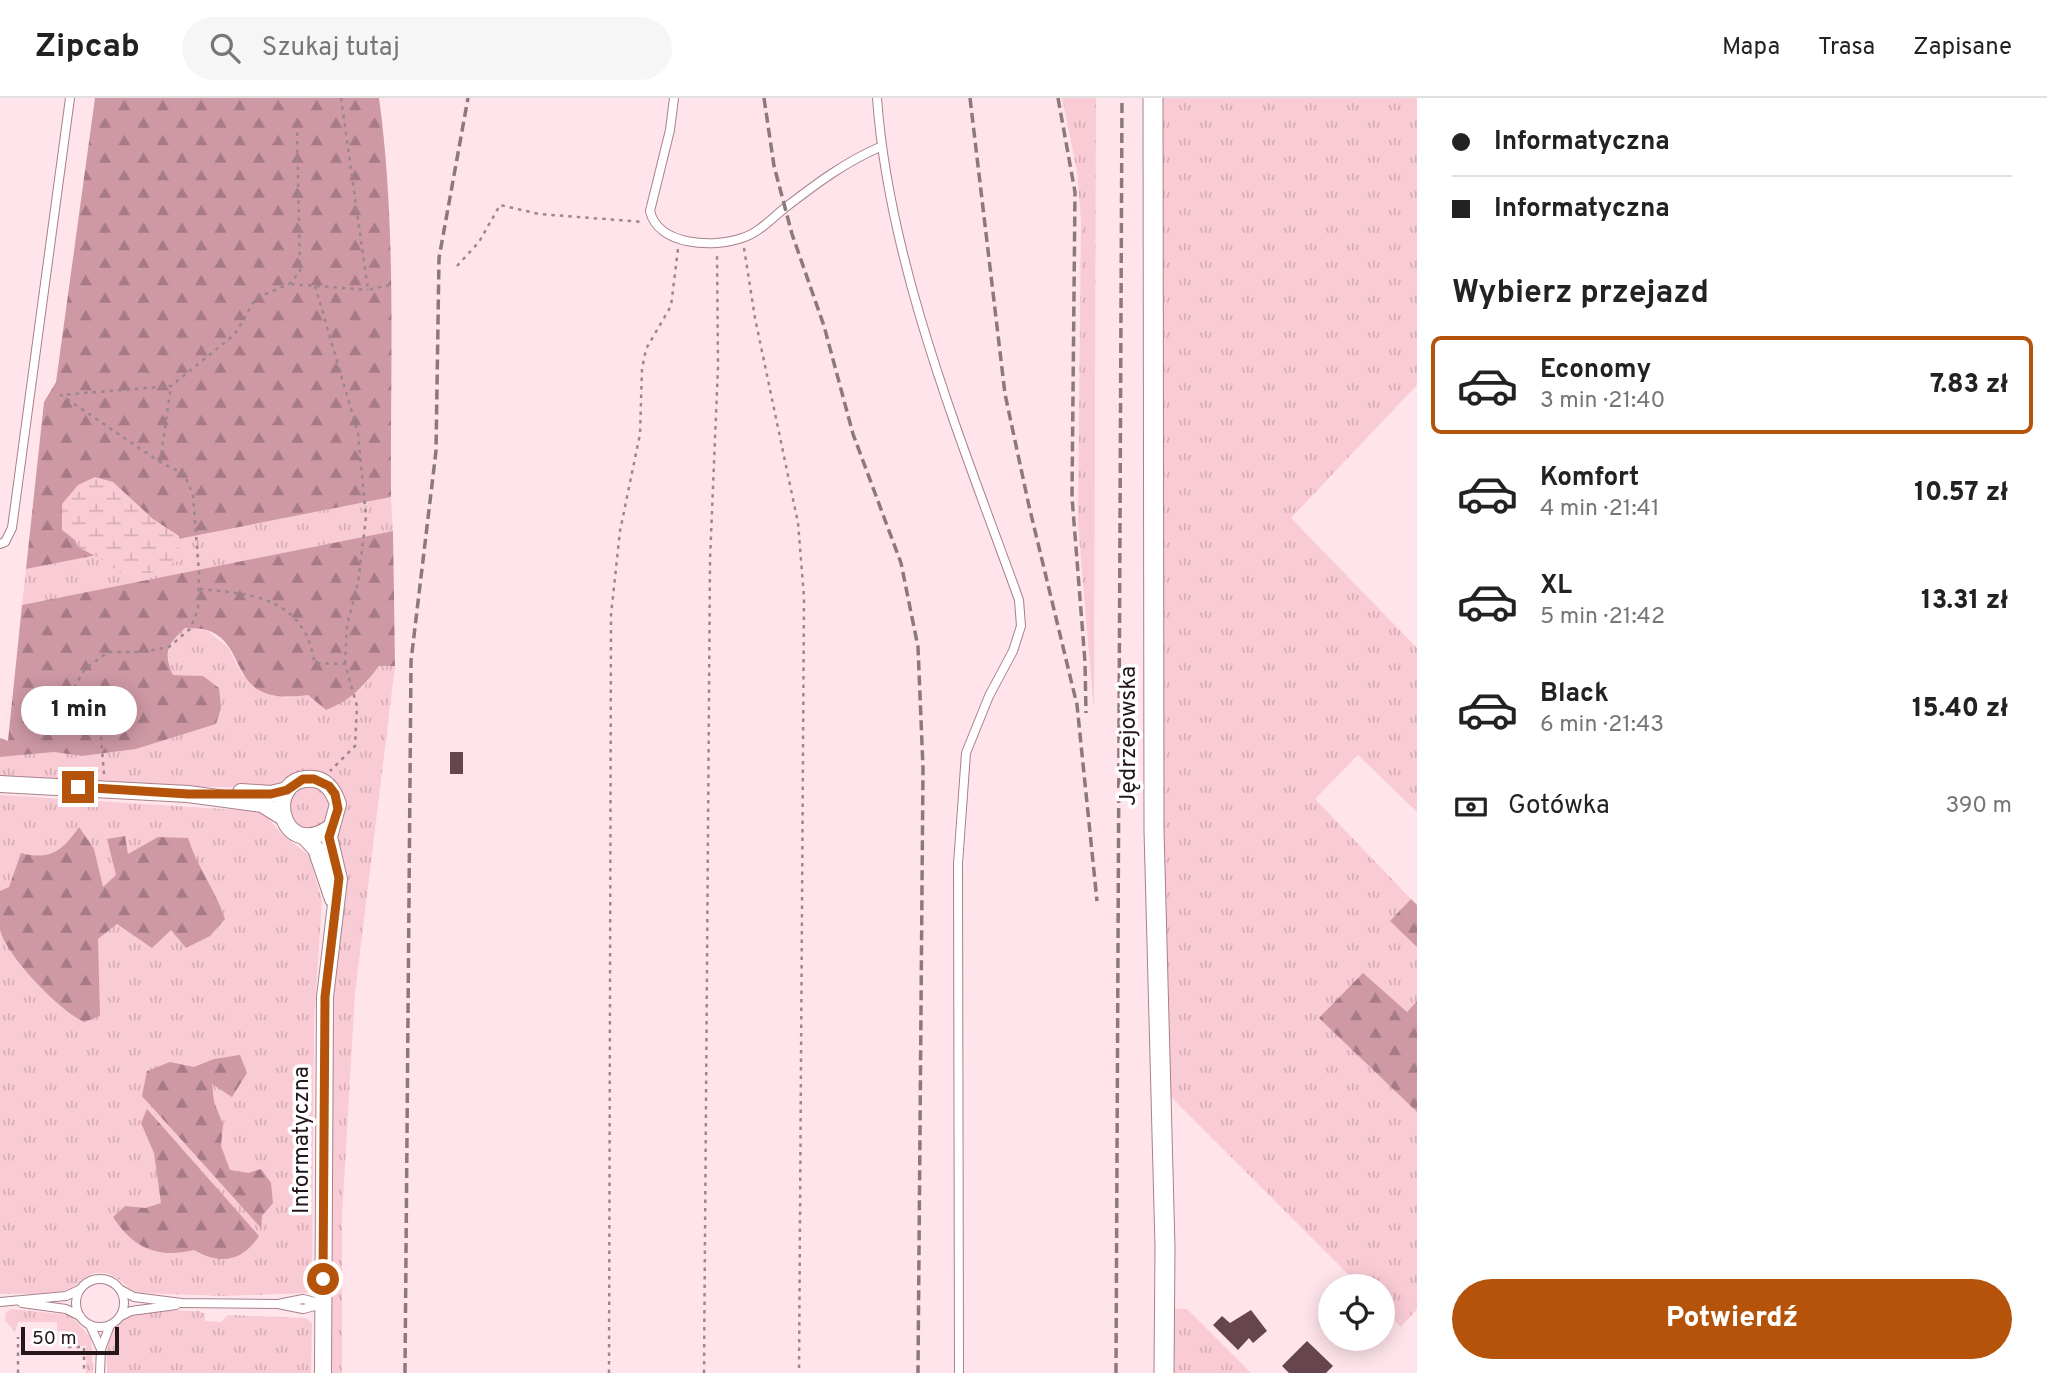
<!DOCTYPE html>
<html lang="pl">
<head>
<meta charset="utf-8">
<style>
  :root { --surface:#fff; --page:#f6f6f6; --text:#222; --muted:#767676; --line:#e0e0e0; --accent:#b45309 }
  body { margin:0; font-family:Overpass,sans-serif; background:var(--page); color:var(--text); height:100vh; display:flex; flex-direction:column; font-size:26px; white-space:nowrap }
  * { box-sizing:border-box; margin:0 }
  p { font-size:23px; color:var(--muted) }
  .icon { flex:none; width:38px; height:38px; fill:none; stroke:currentColor; stroke-width:2; stroke-linecap:round; stroke-linejoin:round }
  .map { position:relative; flex:1; overflow:hidden }
  .panel { display:flex; flex-direction:column; background:var(--surface); width:630px }
  .panel>* { flex:none }
  .hud { display:grid; align-content:center; height:154px; padding:0 35px; background:var(--surface) }
  .buttons { position:absolute; left:1318px; top:1176px; display:grid; gap:14px }
  .buttons a { display:grid; place-items:center; width:77px; height:77px; border-radius:50%; background:var(--surface); box-shadow:0 4px 18px #0003; font-size:35px }
  .scale { position:absolute; left:21px; bottom:18px; width:98px; box-sizing:border-box; padding-left:7px; border:4px solid #24161a; border-top:0; font-size:19px; line-height:24px; white-space:nowrap; color:#24161a; -webkit-text-stroke:5px #fff; paint-order:stroke }
  .end { position:absolute; width:32px; height:32px; margin:-16px; border:9px solid #b45309; background:#fff; box-shadow:0 0 0 4px #fff }
  .from { border-radius:50% }
  .bubble { position:absolute; height:49px; border-radius:24px; background:var(--surface); box-shadow:0 4px 18px #0003; font-size:23px; font-weight:800; line-height:49px; text-align:center }
  .hud b { display:flex; align-items:center; gap:24px; height:66px; font-size:26px }
  .hud b+b { border-top:2px solid var(--line) }
  .hud i { width:18px; height:18px; background:var(--text) }
  ul { padding:0; list-style:none }
  li { display:flex; align-items:center; gap:21px; height:98px; margin:0 14px 10px; padding:0 21px; border:4px solid transparent; border-radius:10px }
  li div { flex:1 }
  li b { display:block; font-size:26px }
  li em { font-style:normal; font-weight:800 }
  li.active { border-color:var(--accent) }
  li>.icon { width:63px; height:63px; stroke-width:1.5 }
  h2 { padding:0 35px; font-size:32px; line-height:84px }
  .pay { display:flex; align-items:center; gap:18px; height:77px; padding:0 35px; font-size:26px }
  .pay p { margin-inline-start:auto }
  .action { display:flex; gap:14px; margin-top:auto; padding:14px 35px }
  .action a { flex:1; height:80px; border-radius:42px; background:var(--accent); color:#fff; font-size:28px; font-weight:800; line-height:80px; text-align:center }
  header { display:flex; align-items:center; gap:42px; box-sizing:border-box; height:98px; padding:0 35px; background:var(--surface); border-bottom:2px solid var(--line) }
  header strong { font-size:33px }
  nav { display:flex; gap:38px; margin-inline-start:auto; font-size:24px }
  .search { width:490px; height:63px; background:var(--page); display:flex; align-items:center; gap:18px; box-sizing:border-box; padding:0 24px; border-radius:38px; color:var(--muted); font-size:26px }
  main { display:flex; flex:1; min-height:0 }
  .map>svg:first-child { display:block }
  .grass { fill:url(#grass-tufts) }
  .forest { fill:url(#forest-firs) }
  .wetland { fill:url(#wetland-marsh) }
  .building { fill:#67454e }
  .lines { fill:none; stroke-linecap:round; stroke-linejoin:round }
  .service-casing { stroke:#a8818a; stroke-width:10 }
  .minor-casing { stroke:#a8818a; stroke-width:18 }
  .tertiary-casing { stroke:#a8818a; stroke-width:21 }
  .path { stroke:#9c878c; stroke-width:2.5; stroke-dasharray:3.5 5; stroke-linecap:butt }
  .service { stroke:#fff; stroke-width:8 }
  .minor { stroke:#fff; stroke-width:16 }
  .tertiary { stroke:#fff; stroke-width:19 }
  .rail { stroke:#8c797d; stroke-width:3.5; stroke-dasharray:10 5; stroke-linecap:butt }
  .route { stroke:#b45309; stroke-width:9 }
  .labels { text-anchor:middle; dominant-baseline:central; stroke-width:7; stroke-linejoin:round; paint-order:stroke }
  .street-label { font-size:23px; fill:#24161a; stroke:#fff }
</style>
</head>
<body>
<header>
<strong>Zipcab</strong>
<div class="search"><svg class="icon" aria-label="search" viewBox="0 0 24 24"><circle cx="10" cy="10" r="6"/><path d="M15 15l6 6"/></svg>Szukaj tutaj</div>
<nav><a>Mapa</a><a>Trasa</a><a>Zapisane</a></nav>
</header>
<main>
<div class="map">
<svg width="1417" height="1275" viewBox="0 0 1417 1275">
  <defs>
    <pattern id="grass-tufts" width="24" height="20" patternUnits="userSpaceOnUse" patternTransform="scale(1.75)"><rect width="24" height="20" fill="#f9cbd5"/><path d="M3 7l-1-3M5 7V3M7 7l1-3M15 17l-1-3M17 17v-4M19 17l1-3" fill="none" stroke="#d5aeb6"/></pattern>
    <pattern id="forest-firs" width="22" height="20" patternUnits="userSpaceOnUse" patternTransform="scale(1.75)"><rect width="22" height="20" fill="#ce98a5"/><path d="M5 1l3.5 6h-7zM16 11l3.5 6h-7z" fill="#a77b86"/></pattern>
    <pattern id="wetland-marsh" width="20" height="14" patternUnits="userSpaceOnUse" patternTransform="scale(1.75)"><rect width="20" height="14" fill="#f9cbd5"/><path d="M1 5h8M5 5V1M11 12h8M15 12V8" fill="none" stroke="#d5aeb6"/></pattern>
  </defs>
  <rect width="100%" height="100%" fill="#ffe5eb"/>
  <g class="grass">
    <polygon points="1062,0 1096,0 1094,613 1078,426 1081,123 1077,73"/>
    <polygon points="1159,0 1417,0 1417,287 1291,420 1417,550 1417,714 1358,657 1315,701 1411,801 1391,823 1417,849 1417,903 1407,914 1320,920 1417,1014 1417,1211 1401,1229 1383,1211 1382,1188 1360,1188 1168,996 1163,873"/>
    <polygon points="391,399 393,433 22,507 26,471"/>
    <path d="M184,530L207,532L228,549L243,578L286,600L308,597L326,612L362,590L379,568H395L355,895L342,1118V1275H329L334,748L342,722L310,674L297,676L276,689H190L0,679V659L54,654L82,658L136,651L216,626L203,578L173,577C164,555 167,546 184,530Z"/>
    <circle cx="309" cy="709" r="20"/>
    <path d="M0,697L256,713L266,717L282,737L309,757L322,803L314,925L312,1192L308,1195L224,1198L142,1195C126,1193 120,1177 104,1175C88,1173 83,1184 71,1190C57,1198 17,1195 0,1196Z"/>
    <polygon points="12,1211 71,1217 91,1240 93,1275 86,1275 86,1248 73,1248 69,1239 57,1232 57,1224 18,1224 15,1234 5,1223 6,1214"/>
    <polygon points="1172,1211 1187,1211 1251,1275 1172,1275"/>
    <path d="M199,1213L205,1216V1223L221,1224L228,1217L306,1220L312,1225L311,1275H107C107,1264 106,1251 109,1241C119,1206 171,1214 199,1213Z"/>
  </g>
  <g class="forest">
    <path d="M95,0H379C397,131 390,267 391,399L26,471L44,304L56,284Z"/>
    <path d="M393,433L395,568H379C364,588 350,603 326,612L308,597C224,609 252,548 207,532C201,530 191,531 185,530C167,546 163,555 173,577L203,578L219,590L221,610L216,626L136,651L82,658L54,654L0,659V640L8,643L22,507Z"/>
    <path d="M79,729L94,751L103,789L116,777L107,741L125,738L128,756L158,739L188,740C197,769 215,791 225,821L210,838L186,850L171,832L152,850L117,826L98,841L100,918L84,924C60,913 7,859 0,832C0,821 0,805 0,793L9,789L21,755C51,763 63,752 79,729Z"/>
    <polygon points="1411,801 1417,807 1417,849 1390,823"/>
    <polygon points="1363,875 1407,914 1417,903 1417,1014 1319,920"/>
    <polygon points="240,957 247,975 232,999 212,986 214,1004 223,1026 221,1048 230,1072 248,1075 261,1071 271,1085 273,1105 262,1118 261,1130 142,998 147,973 170,964 194,969 214,961"/>
    <path d="M147,1011L259,1138C242,1164 220,1167 194,1152C158,1161 133,1150 113,1119L125,1108L145,1110L161,1105L154,1055L141,1025Z"/>
  </g>
  <polygon class="wetland" points="95,379 113,384 153,421 179,438 178,463 150,475 122,476 103,462 78,449 75,442 62,432 62,406 78,387"/>
  <g class="building">
    <rect x="450" y="654" width="13" height="22"/>
    <polygon points="1251,1212 1267,1233 1253,1245 1249,1240 1238,1252 1213,1227 1222,1218 1230,1225"/>
    <polygon points="1307,1243 1333,1268 1326,1275 1289,1275 1282,1268"/>
  </g>
  <g class="lines">
    <defs>
      <g id="service">
        <path d="M674,0L670,32L650,113C658,148 714,150 742,140C759,135 773,119 786,109C816,86 845,64 880,49"/>
        <path d="M877,0C889,168 962,344 1019,502L1021,528L1013,553L989,598L966,655L958,766L959,1275"/>
        <polyline points="0,446 5,444 12,430 70,0"/>
        <circle cx="100" cy="1205" r="24"/>
        <polyline points="121,1192 134,1199 182,1205 278,1206 303,1201 323,1206"/>
        <polyline points="0,1204 66,1198 79,1192"/>
        <polyline points="22,1205 66,1211 80,1218"/>
        <polyline points="278,1206 303,1211 319,1207"/>
        <polyline points="121,1218 131,1213 176,1207"/>
        <polyline points="90,1227 101,1251"/>
        <polyline points="100,1275 101,1251 110,1227"/>
      </g>
      <g id="minor">
        <polyline points="0,686 188,696 262,706 283,719"/>
        <polyline points="241,694 271,696 287,692"/>
        <polyline points="304,738 316,751 333,801"/>
        <path d="M323,1275L325,899L339,781L329,739L338,706C334,694 327,682 313,681C262,677 279,765 330,730"/>
      </g>
      <polyline id="tertiary" points="1153,0 1154,732 1165,1149 1164,1275"/>
    </defs>
    <use href="#service" class="service-casing"/>
    <use href="#minor" class="minor-casing"/>
    <use href="#tertiary" class="tertiary-casing"/>
    <g class="path">
      <polyline points="341,0 368,192 389,187"/>
      <polyline points="744,150 755,220 798,425 804,499 799,1275"/>
      <polyline points="457,168 479,144 500,107 539,116 644,124"/>
      <polyline points="291,186 368,192"/>
      <polyline points="315,188 358,335 366,419 358,485 347,527 345,566"/>
      <polyline points="160,364 171,288"/>
      <path d="M200,491C238,495 283,496 304,533C310,542 312,555 315,565L345,566L357,608L355,648L330,673"/>
      <polyline points="104,676 100,628 75,588 85,571 108,554 142,554 169,549 190,531 198,512 199,475 193,397 184,376 160,364 61,297 171,288 235,236 256,200 289,186 300,174 297,31"/>
      <polyline points="68,1249 84,1249 84,1275"/>
      <polyline points="18,1275 18,1239"/>
      <polyline points="609,1275 611,517 620,433 640,336 642,271 646,251 671,208 678,151"/>
      <polyline points="704,1275 710,462 718,269 717,154"/>
    </g>
    <use href="#service" class="service"/>
    <use href="#minor" class="minor"/>
    <use href="#tertiary" class="tertiary"/>
    <g class="rail">
      <polyline points="764,0 774,68 792,136 824,228 853,336 901,465 918,549 923,670 918,1275"/>
      <polyline points="970,0 1005,296 1029,408 1077,607 1097,803"/>
      <polyline points="1058,0 1075,94 1072,399 1085,564 1086,615"/>
      <polyline points="405,1275 411,563 436,353 439,160 468,0"/>
      <polyline points="1116,1275 1122,0"/>
    </g>
  </g>
  <g class="lines">
    <polyline class="route" points="78,689 188,696 271,696 287,692 303,681 314,681 329,688 335,696 338,711 329,739 339,780 325,899 323,1181"/>
  </g>
  <g class="labels">
    <g class="street-label">
      <text transform="translate(1129 638) rotate(-90)">Jędrzejowska</text>
      <text transform="translate(302 1042) rotate(-90)">Informatyczna</text>
    </g>
  </g>
</svg>
<div class="buttons">
<a><svg class="icon" aria-label="locate" viewBox="0 0 24 24"><circle cx="12" cy="12" r="6"/><path d="M12 2v4M12 18v4M2 12h4M18 12h4"/></svg></a>
</div>
<div class="scale">50 m</div>
<i class="end from" style="left:323px;top:1181px"></i>
<i class="end" style="left:78px;top:689px"></i>
<div class="bubble" style="left:21px;top:588px;width:116px">1 min</div>
</div>
<section class="panel">
<div class="hud">
<b><i class="from"></i>Informatyczna</b>
<b><i></i>Informatyczna</b>
</div>
<h2>Wybierz przejazd</h2>
<ul>
<li class="active"><svg class="icon" aria-label="car" viewBox="0 0 24 24"><path d="M5 17H2v-5l4-1 3-4h7l3 4 3 1v5h-3M9 17h6M6 11h13"/><circle cx="7" cy="17" r="2"/><circle cx="17" cy="17" r="2"/></svg><div><b>Economy</b><p>3 min · 21:40</p></div><em>7.83 zł</em></li>
<li><svg class="icon" aria-label="car" viewBox="0 0 24 24"><path d="M5 17H2v-5l4-1 3-4h7l3 4 3 1v5h-3M9 17h6M6 11h13"/><circle cx="7" cy="17" r="2"/><circle cx="17" cy="17" r="2"/></svg><div><b>Komfort</b><p>4 min · 21:41</p></div><em>10.57 zł</em></li>
<li><svg class="icon" aria-label="car" viewBox="0 0 24 24"><path d="M5 17H2v-5l4-1 3-4h7l3 4 3 1v5h-3M9 17h6M6 11h13"/><circle cx="7" cy="17" r="2"/><circle cx="17" cy="17" r="2"/></svg><div><b>XL</b><p>5 min · 21:42</p></div><em>13.31 zł</em></li>
<li><svg class="icon" aria-label="car" viewBox="0 0 24 24"><path d="M5 17H2v-5l4-1 3-4h7l3 4 3 1v5h-3M9 17h6M6 11h13"/><circle cx="7" cy="17" r="2"/><circle cx="17" cy="17" r="2"/></svg><div><b>Black</b><p>6 min · 21:43</p></div><em>15.40 zł</em></li>
</ul>
<div class="pay"><svg class="icon" aria-label="cash" viewBox="0 0 24 24"><path d="M3 7h18v10H3z"/><circle cx="12" cy="12" r="2"/></svg>Gotówka<p>390 m</p></div>
<div class="action"><a>Potwierdź</a></div>
</section>
</main>
</body>
</html>
